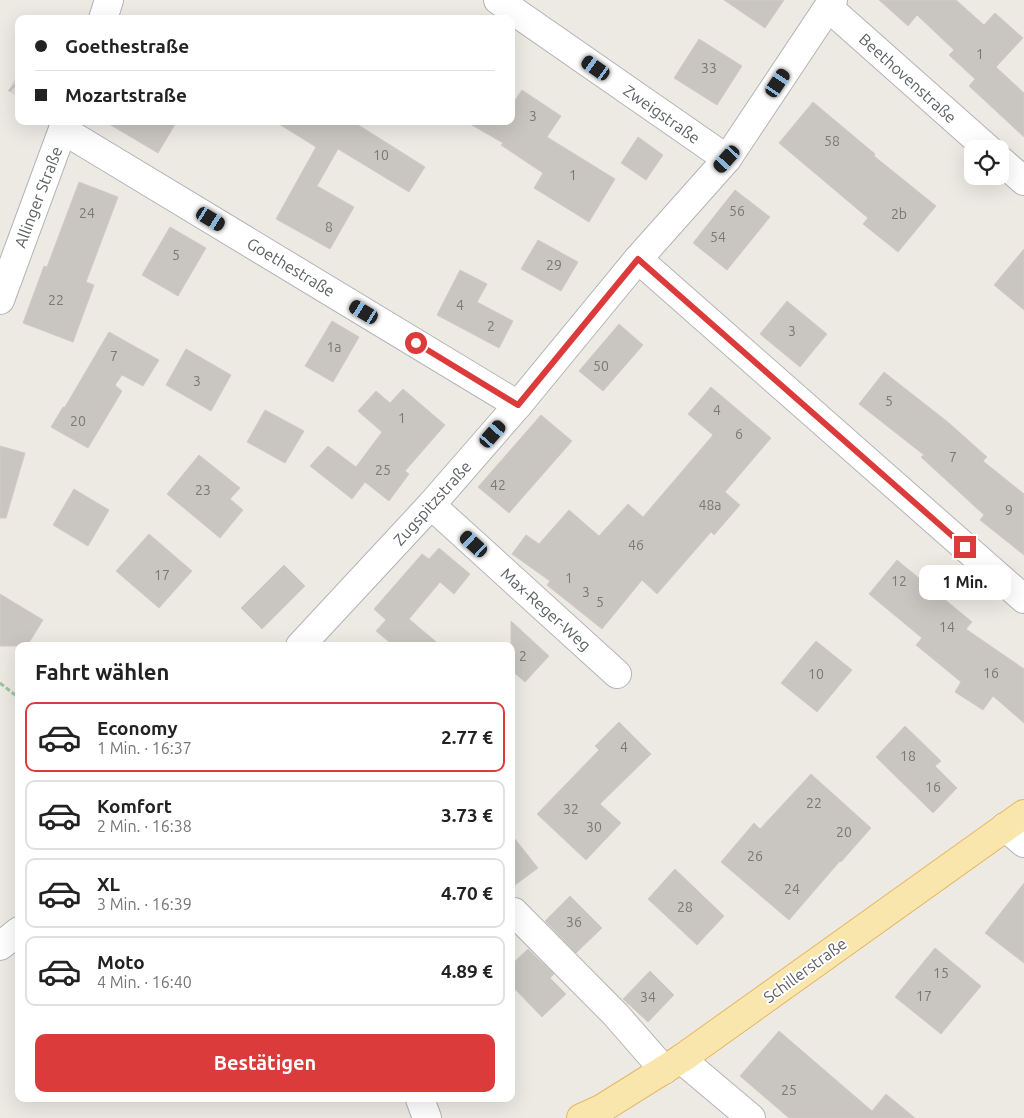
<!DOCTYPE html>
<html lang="de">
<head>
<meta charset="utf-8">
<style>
  :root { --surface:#fff; --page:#f2f2f2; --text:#222; --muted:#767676; --line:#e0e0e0; --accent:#dc3b3c }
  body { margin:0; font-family:Ubuntu,sans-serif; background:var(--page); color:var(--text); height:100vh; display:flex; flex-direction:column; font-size:19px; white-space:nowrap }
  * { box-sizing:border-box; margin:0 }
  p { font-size:16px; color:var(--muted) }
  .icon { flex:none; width:28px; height:28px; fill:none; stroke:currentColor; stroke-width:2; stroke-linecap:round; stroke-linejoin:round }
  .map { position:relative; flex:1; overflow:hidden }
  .side { position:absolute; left:15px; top:642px; width:500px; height:460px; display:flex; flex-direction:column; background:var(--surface); border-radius:10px; box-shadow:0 5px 20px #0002 }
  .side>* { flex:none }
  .top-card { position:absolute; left:15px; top:15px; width:500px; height:110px; border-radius:10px; box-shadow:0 5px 20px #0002; display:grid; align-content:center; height:110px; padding:0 20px; background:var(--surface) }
  .controls { position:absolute; left:964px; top:140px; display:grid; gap:10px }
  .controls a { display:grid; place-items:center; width:45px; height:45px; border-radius:10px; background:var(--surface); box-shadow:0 5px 20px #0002; font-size:25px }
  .end { position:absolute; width:22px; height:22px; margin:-11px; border:6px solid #dc3b3c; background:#fff; box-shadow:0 0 0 2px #fff }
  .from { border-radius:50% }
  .bubble { position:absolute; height:35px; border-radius:10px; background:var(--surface); box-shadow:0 5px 20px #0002; font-size:16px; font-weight:600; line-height:35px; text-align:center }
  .car { position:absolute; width:15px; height:30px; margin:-15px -8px; border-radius:6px; box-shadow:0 0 4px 1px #0007; background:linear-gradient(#222 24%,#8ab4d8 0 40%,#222 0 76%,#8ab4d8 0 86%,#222 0) }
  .top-card b { display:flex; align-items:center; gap:18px; height:48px; font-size:19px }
  .top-card b+b { border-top:1px solid var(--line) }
  .top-card i { width:12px; height:12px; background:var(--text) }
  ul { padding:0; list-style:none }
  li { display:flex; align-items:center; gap:15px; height:70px; margin:0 10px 8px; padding:0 10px; border:2px solid var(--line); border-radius:10px }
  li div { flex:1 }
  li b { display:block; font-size:19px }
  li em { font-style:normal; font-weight:600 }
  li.active { border-color:var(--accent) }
  li>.icon { width:45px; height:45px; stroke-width:1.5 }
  h2 { padding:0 20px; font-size:22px; line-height:60px }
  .primary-button { display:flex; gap:10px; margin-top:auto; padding:10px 20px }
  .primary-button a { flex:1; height:58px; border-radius:10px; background:var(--accent); color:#fff; font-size:20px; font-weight:600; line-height:58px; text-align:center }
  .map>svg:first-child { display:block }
  .industrial { fill:url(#industrial-furrows) }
  .building { fill:#c9c5c0; stroke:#d1ccc2 }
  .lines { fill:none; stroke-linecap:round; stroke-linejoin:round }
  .minor-casing { stroke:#b1b4b8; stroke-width:30 }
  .major-casing { stroke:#e6b763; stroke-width:30 }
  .path { stroke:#9cc4a4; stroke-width:3; stroke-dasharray:5 2.5; stroke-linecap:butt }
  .minor { stroke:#fff; stroke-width:28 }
  .major { stroke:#f9e6ad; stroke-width:28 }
  .route { stroke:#dc3b3c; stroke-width:6 }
  .labels { text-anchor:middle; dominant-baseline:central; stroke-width:4; stroke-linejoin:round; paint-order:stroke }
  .number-label { font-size:14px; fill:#77797a }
  .street-label { font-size:16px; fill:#5c6063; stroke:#fff }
</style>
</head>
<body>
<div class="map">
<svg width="1024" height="1118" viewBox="0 0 1024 1118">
  <defs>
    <pattern id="industrial-furrows" width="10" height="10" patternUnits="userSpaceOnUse" patternTransform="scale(1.25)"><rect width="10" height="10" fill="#dcd9d6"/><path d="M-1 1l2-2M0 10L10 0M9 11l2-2" fill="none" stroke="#b6b3b1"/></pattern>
  </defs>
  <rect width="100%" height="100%" fill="#edeae4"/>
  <polygon class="industrial" points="19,71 19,97 8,91"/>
  <g class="building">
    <polygon points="724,0 784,0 765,28"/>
    <polygon points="879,0 956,0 984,25 995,13 1023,38 996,67 1024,93 1024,137 969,86 975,79 949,55 954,50 917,15 908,26"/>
    <polygon points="699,39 742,66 717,105 674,78"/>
    <polygon points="522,90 561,116 547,137 615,179 589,222 534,188 543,173 501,145 503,143 465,121 511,121 511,106"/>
    <polygon points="813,102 875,154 874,156 936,206 898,252 863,224 868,218 779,143"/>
    <polygon points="104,121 177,121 158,153"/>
    <polygon points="274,121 352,121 425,167 409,192 338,149 317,186 354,207 330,249 276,219 316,147"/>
    <polygon points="638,137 663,155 646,180 621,163"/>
    <polygon points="79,182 118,197 86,282 94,285 73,342 23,323 44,266 47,267"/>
    <polygon points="735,190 770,217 727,270 693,243"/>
    <polygon points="170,227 206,248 178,296 142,275"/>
    <polygon points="538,240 578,262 561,291 521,269"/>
    <polygon points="1024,249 1024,310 994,285"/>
    <polygon points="460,270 487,284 477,302 513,321 499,348 437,315"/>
    <polygon points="787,301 827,334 800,367 760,334"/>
    <polygon points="332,321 359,337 333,382 305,366"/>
    <polygon points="619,324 643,345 603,391 579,371"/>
    <polygon points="109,332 159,360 143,386 122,375 115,385 122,391 88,448 51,427 63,407 65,407"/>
    <polygon points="186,349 231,375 211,411 166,385"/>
    <polygon points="884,372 949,423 987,457 983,461 1024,494 1024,555 980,520 984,515 921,457 924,455 859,404"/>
    <polygon points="711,387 771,438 725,492 740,505 714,535 711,532 657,594 642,580 602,629 547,585 550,581 512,554 526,535 539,544 569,510 599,536 628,504 643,517 713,435 688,414"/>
    <polygon points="403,389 445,425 405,471 409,474 389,501 365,482 352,499 310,466 328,446 356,467 382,432 358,411 376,391 390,403"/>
    <polygon points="265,410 304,431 285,463 247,442"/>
    <polygon points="541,415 572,441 509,513 478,487"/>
    <polygon points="0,446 25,453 6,518 0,518"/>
    <polygon points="199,455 240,488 230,499 243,510 220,538 167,494"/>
    <polygon points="74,489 109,510 88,546 53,525"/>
    <polygon points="149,534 192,571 159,608 116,571"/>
    <polygon points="439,548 470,574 454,594 440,582 409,619 441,646 394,646 376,631 386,620 374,609 422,554 429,559"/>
    <polygon points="897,560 972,622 966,629 1024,669 1024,723 993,696 983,710 955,692 961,682 916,645 922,638 869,594"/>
    <polygon points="284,565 305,586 262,629 241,608"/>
    <polygon points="0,594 43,620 27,646 0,646"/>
    <polygon points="511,621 549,656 525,682 511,670"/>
    <polygon points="816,641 852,670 817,712 781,683"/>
    <polygon points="619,722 651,754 600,804 621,823 586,860 537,814 599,750 595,746"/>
    <polygon points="905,726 941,761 935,766 957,788 933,813 876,757"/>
    <polygon points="811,774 871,828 841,862 840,861 789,920 721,862 754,823 760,829"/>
    <polygon points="511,834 538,868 511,888"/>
    <polygon points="675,869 724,916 697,945 648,899"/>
    <polygon points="1024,883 1024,963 985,933"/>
    <polygon points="570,896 602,928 576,953 545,921"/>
    <polygon points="935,948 981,986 941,1034 895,997"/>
    <polygon points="528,949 554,974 550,978 566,994 542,1017 511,985 511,965"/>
    <polygon points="650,971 674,995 648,1022 623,999"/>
    <polygon points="779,1031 872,1111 886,1094 915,1118 789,1118 740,1076"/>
  </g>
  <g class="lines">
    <defs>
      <g id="minor">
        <polyline points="498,0 727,159"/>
        <polyline points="829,8 988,149"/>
        <polyline points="103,19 109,0"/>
        <polyline points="63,130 518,405"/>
        <polyline points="1000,160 1024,181"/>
        <polyline points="638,259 1024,599"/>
        <polyline points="0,300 66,121"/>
        <polyline points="431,505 617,674"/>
        <polyline points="300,646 431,505 518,405 638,259 727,159 833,0"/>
        <polyline points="1005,827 1024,843"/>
        <polyline points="514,912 616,1015 664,1070"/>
        <polyline points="0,946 19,931"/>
        <polyline points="681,1059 751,1118"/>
        <polyline points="420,1099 427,1118"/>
      </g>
      <polyline id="major" points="581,1118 601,1109 681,1059 1024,814"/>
    </defs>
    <use href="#minor" class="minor-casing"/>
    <use href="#major" class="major-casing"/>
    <polyline class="path" points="0,683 19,698"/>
    <use href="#minor" class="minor"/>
    <use href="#major" class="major"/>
  </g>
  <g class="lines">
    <polyline class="route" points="416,343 518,405 638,259 965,547"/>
  </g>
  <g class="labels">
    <g class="number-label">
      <text x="980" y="54">1</text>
      <text x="709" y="68">33</text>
      <text x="533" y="116">3</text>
      <text x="832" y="141">58</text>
      <text x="381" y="155">10</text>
      <text x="573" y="175">1</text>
      <text x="737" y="211">56</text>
      <text x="87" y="213">24</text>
      <text x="899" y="214">2b</text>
      <text x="329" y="227">8</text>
      <text x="718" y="237">54</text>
      <text x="176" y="255">5</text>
      <text x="554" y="265">29</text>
      <text x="56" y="300">22</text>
      <text x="460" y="305">4</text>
      <text x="491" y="326">2</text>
      <text x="792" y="331">3</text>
      <text x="334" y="347">1a</text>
      <text x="114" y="356">7</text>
      <text x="601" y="366">50</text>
      <text x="197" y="381">3</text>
      <text x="889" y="401">5</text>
      <text x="717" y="410">4</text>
      <text x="402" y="418">1</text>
      <text x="78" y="421">20</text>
      <text x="739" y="434">6</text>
      <text x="953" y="457">7</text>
      <text x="383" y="470">25</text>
      <text x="498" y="485">42</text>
      <text x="203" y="490">23</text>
      <text x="710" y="505">48a</text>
      <text x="1009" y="510">9</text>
      <text x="636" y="545">46</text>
      <text x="162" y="575">17</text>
      <text x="569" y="578">1</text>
      <text x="899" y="581">12</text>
      <text x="586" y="592">3</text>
      <text x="600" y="602">5</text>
      <text x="947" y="627">14</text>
      <text x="523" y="656">2</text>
      <text x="991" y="673">16</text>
      <text x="816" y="674">10</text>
      <text x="624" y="747">4</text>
      <text x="908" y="756">18</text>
      <text x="933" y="787">16</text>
      <text x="814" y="803">22</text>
      <text x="571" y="809">32</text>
      <text x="594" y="827">30</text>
      <text x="844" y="832">20</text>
      <text x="755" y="856">26</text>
      <text x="792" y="889">24</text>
      <text x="685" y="907">28</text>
      <text x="574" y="922">36</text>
      <text x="941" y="973">15</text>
      <text x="924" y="996">17</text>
      <text x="648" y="997">34</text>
      <text x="789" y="1090">25</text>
    </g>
    <g class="street-label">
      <text transform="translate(908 78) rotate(42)">Beethovenstraße</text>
      <text transform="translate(662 114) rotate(35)">Zweigstraße</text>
      <text transform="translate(38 197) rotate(-69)">Allinger Straße</text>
      <text transform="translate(291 267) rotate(31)">Goethestraße</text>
      <text transform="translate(432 503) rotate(-48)">Zugspitzstraße</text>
      <text transform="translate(546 609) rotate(42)">Max-Reger-Weg</text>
      <text transform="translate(805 970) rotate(-36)">Schillerstraße</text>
    </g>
  </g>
</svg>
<div class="controls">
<a><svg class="icon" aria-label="locate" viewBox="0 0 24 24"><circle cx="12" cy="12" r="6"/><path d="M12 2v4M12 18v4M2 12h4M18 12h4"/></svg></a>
</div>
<i class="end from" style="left:416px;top:343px"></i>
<i class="end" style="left:965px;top:547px"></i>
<div class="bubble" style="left:919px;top:565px;width:92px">1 Min.</div>
<i class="car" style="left:596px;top:68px;rotate:305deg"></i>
<i class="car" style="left:778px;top:83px;rotate:34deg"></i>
<i class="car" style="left:727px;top:159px;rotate:222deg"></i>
<i class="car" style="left:211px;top:219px;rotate:121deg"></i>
<i class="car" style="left:364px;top:312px;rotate:301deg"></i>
<i class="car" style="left:493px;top:434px;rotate:41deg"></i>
<i class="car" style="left:474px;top:544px;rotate:312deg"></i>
<div class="top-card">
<b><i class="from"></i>Goethestraße</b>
<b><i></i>Mozartstraße</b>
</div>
<section class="side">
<h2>Fahrt wählen</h2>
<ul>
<li class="active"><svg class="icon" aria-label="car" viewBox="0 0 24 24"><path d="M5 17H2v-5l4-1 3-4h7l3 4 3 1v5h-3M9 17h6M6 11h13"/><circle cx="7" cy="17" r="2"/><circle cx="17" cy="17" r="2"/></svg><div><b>Economy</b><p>1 Min. · 16:37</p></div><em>2.77 €</em></li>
<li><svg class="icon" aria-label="car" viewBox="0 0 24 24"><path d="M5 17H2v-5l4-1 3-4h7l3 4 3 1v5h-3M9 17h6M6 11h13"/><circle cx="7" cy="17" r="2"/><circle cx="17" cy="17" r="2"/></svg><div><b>Komfort</b><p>2 Min. · 16:38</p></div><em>3.73 €</em></li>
<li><svg class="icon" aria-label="car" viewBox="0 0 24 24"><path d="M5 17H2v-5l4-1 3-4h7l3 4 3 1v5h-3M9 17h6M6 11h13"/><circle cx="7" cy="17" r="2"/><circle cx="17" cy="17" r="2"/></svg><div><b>XL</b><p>3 Min. · 16:39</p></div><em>4.70 €</em></li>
<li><svg class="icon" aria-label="car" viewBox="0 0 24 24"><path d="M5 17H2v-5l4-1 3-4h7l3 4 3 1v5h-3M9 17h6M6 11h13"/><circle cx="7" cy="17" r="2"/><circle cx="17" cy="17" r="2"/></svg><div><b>Moto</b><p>4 Min. · 16:40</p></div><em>4.89 €</em></li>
</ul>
<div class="primary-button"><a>Bestätigen</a></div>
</section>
</div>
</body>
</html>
